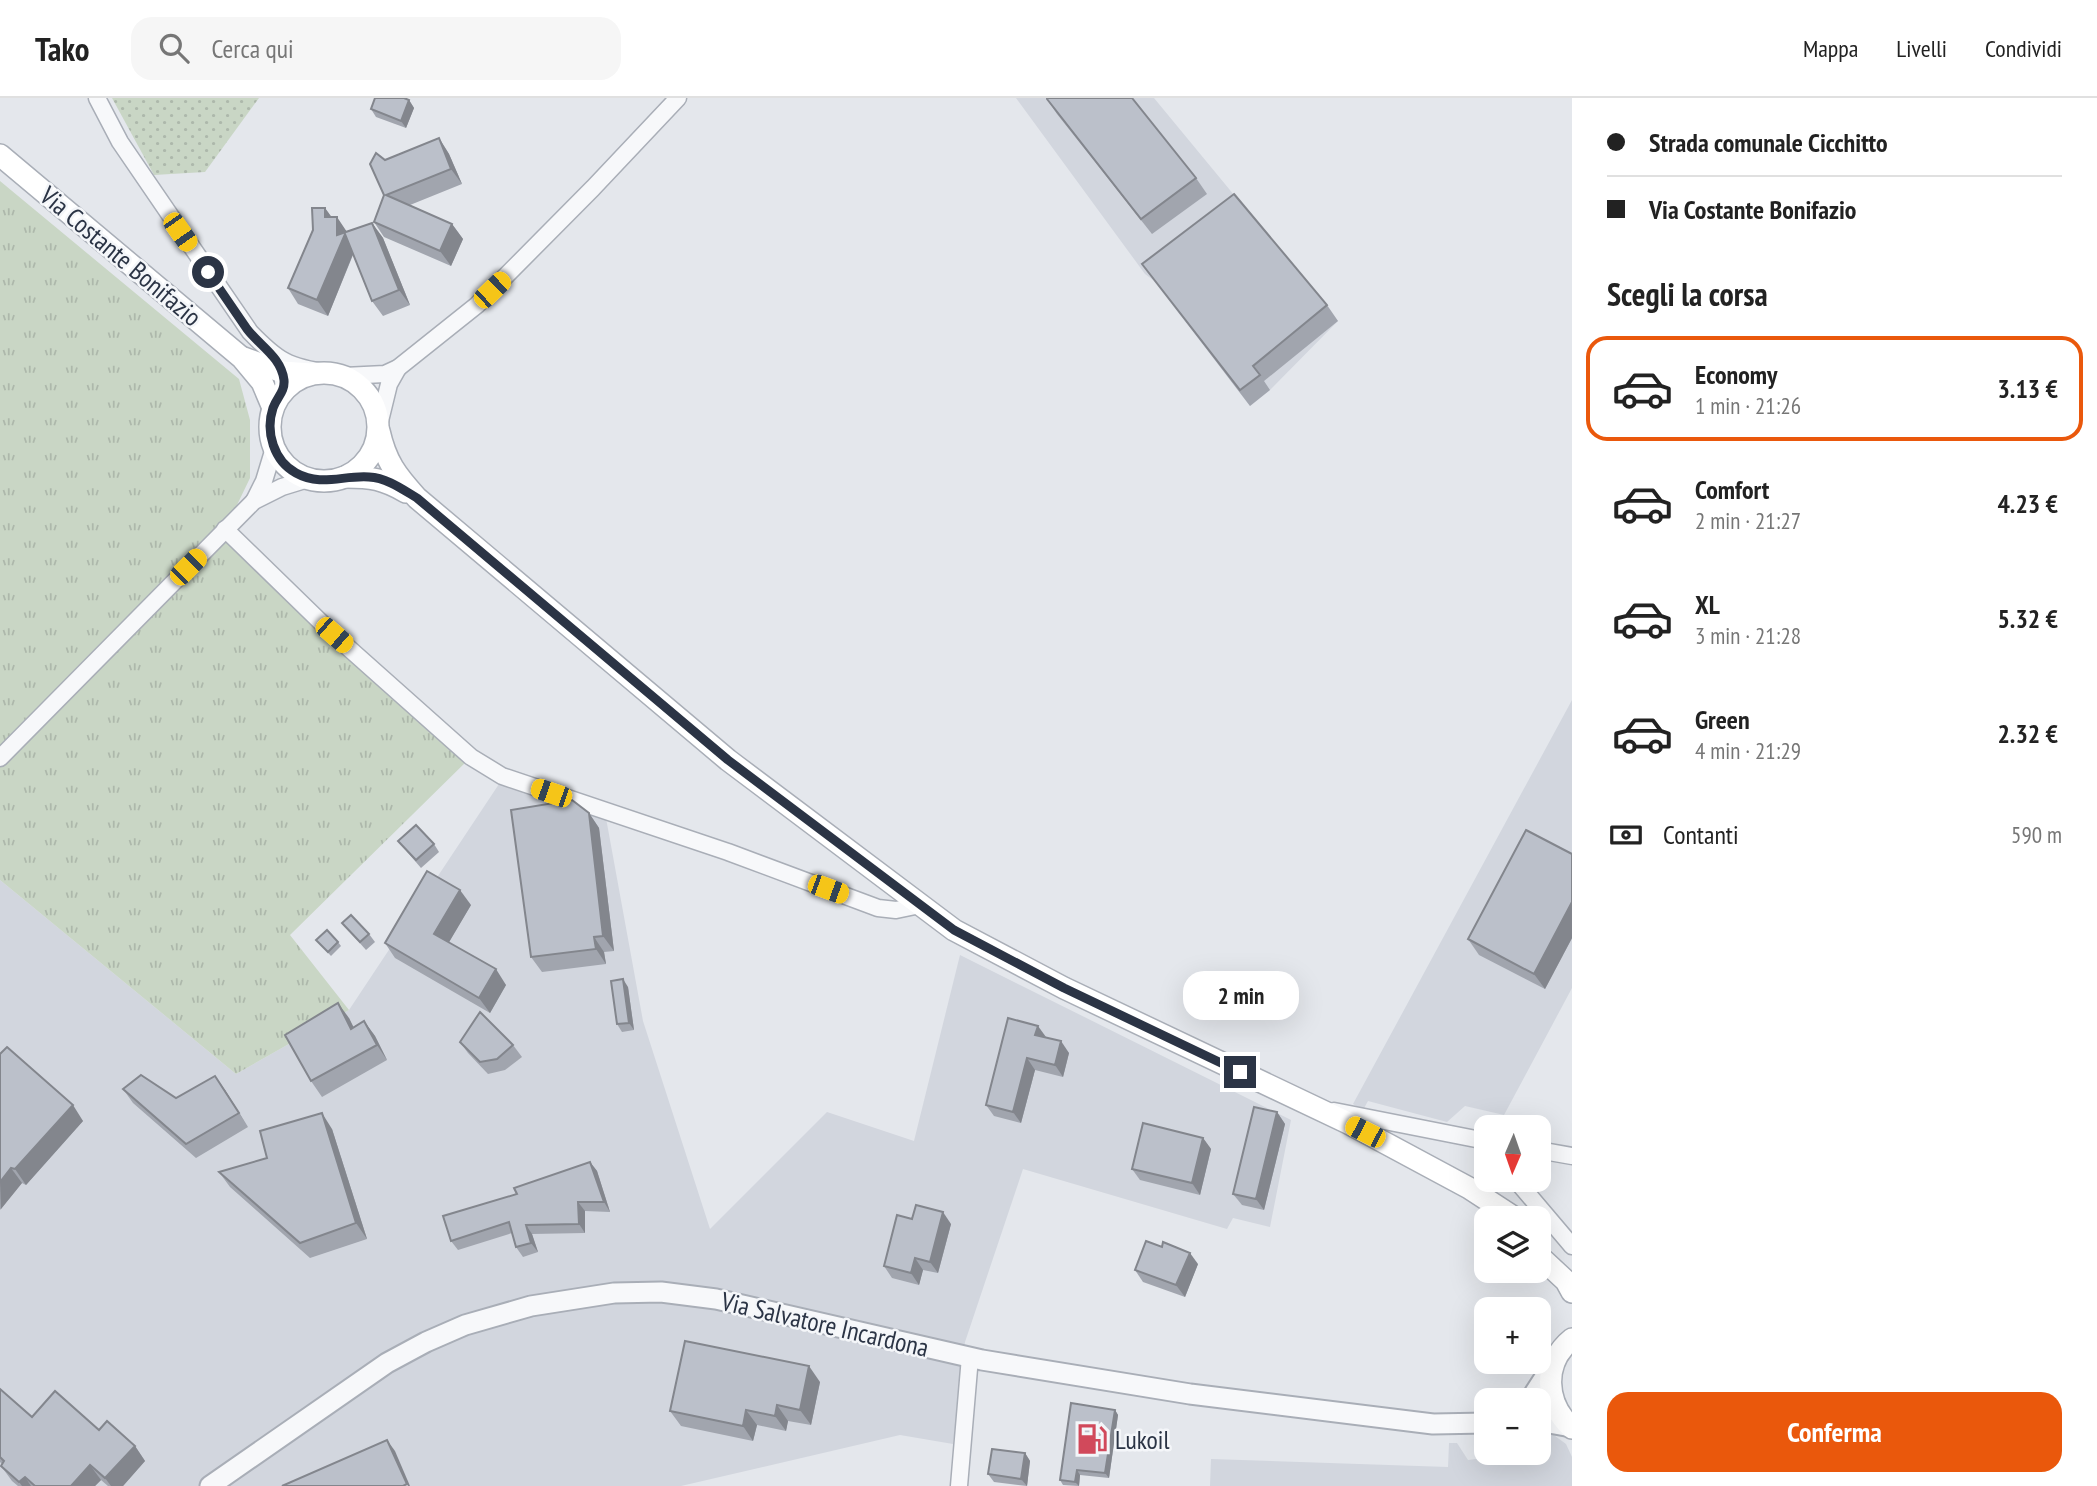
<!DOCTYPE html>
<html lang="it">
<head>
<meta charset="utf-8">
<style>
  :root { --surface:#fff; --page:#f6f6f6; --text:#222; --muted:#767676; --line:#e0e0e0; --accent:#ea580c }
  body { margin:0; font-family:"PT Sans Narrow",sans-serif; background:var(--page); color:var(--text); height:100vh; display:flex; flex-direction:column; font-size:26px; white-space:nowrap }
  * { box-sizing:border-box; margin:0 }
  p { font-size:23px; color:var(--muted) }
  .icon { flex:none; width:38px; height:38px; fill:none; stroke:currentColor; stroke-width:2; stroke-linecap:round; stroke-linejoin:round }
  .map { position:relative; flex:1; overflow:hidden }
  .drawer { display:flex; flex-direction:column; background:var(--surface); width:525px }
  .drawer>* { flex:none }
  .banner { display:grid; align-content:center; height:154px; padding:0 35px; background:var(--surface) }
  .needle { width:46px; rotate:182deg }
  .fabs { position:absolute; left:1474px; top:1017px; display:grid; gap:14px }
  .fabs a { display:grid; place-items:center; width:77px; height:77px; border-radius:14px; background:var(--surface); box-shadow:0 7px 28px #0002; font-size:35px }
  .end { position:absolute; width:32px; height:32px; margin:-16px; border:9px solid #2b3445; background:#fff; box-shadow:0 0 0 4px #fff }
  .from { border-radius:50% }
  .bubble { position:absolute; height:49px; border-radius:21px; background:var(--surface); box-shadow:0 7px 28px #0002; font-size:23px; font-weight:800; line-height:49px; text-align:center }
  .car { position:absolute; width:21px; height:42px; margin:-21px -10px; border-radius:9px; box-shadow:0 0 5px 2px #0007; background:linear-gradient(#f5c518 24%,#345 0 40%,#f5c518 0 76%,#345 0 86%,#f5c518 0) }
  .banner b { display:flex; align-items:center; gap:24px; height:66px; font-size:26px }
  .banner b+b { border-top:2px solid var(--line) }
  .banner i { width:18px; height:18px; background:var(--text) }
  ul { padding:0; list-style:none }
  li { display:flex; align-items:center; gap:21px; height:105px; margin:0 14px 10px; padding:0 21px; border:4px solid transparent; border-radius:21px }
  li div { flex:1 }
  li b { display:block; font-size:26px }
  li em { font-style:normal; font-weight:800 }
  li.on { border-color:var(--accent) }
  li>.icon { width:63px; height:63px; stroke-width:1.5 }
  h2 { padding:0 35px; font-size:32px; line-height:84px }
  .pay { display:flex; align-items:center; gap:18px; height:77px; padding:0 35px; font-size:26px }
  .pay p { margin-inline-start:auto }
  .action { display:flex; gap:14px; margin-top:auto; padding:14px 35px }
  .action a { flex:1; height:80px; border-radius:21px; background:var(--accent); color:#fff; font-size:28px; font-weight:800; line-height:80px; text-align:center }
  header { display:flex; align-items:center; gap:42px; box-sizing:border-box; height:98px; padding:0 35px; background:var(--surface); border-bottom:2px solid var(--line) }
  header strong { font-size:33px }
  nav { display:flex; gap:38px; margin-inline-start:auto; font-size:24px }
  .search { width:490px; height:63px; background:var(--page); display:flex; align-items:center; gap:18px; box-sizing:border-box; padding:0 24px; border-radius:21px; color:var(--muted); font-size:26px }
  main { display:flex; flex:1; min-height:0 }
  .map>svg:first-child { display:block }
  .built { fill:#d2d6de }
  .grass { fill:url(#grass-tufts) }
  .park { fill:url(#park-dots) }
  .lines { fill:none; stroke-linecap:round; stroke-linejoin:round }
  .minor-casing { stroke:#a9aeb7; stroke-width:19 }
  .tertiary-casing { stroke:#a9aeb7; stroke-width:23 }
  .secondary-casing { stroke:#a9aeb7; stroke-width:24 }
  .minor { stroke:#f7f8fa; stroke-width:16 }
  .tertiary { stroke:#f7f8fa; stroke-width:19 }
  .secondary { stroke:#fff; stroke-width:21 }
  .wall { fill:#a1a5ae }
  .shaded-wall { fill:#83868d }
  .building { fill:#bbc0ca; stroke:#83868d; stroke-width:2 }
  .route { stroke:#2b3445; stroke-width:9 }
  .labels { text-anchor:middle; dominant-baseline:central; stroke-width:5; stroke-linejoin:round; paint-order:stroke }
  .street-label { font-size:26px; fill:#2b3445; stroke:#f4f6f9 }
  .poi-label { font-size:26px; fill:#2b3445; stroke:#f4f6f9; text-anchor:start }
</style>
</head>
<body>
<header>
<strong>Tako</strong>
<div class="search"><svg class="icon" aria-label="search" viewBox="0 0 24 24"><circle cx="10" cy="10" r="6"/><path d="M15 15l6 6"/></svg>Cerca qui</div>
<nav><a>Mappa</a><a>Livelli</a><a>Condividi</a></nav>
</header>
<main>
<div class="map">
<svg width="1572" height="1388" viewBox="0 0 1572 1388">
  <defs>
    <pattern id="grass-tufts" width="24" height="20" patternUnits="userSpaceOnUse" patternTransform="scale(1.75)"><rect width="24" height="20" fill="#c9d6c5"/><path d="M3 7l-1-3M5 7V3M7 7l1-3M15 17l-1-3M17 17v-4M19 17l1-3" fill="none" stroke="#adb8ab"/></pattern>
    <pattern id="park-dots" width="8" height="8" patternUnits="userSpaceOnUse" patternTransform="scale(1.75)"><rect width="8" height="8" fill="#c9d6c5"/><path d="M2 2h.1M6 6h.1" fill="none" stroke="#adb8ab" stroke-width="1.8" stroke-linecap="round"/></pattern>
  </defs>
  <rect width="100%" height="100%" fill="#e4e7ec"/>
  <g class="built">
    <polygon points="1016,0 1154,0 1338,223 1270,292 1250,308 1153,182 1145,176"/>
    <polygon points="1572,602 1572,890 1504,1017 1465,1008 1447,1024 1368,1003 1363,1012 1353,1006"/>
    <polygon points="501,683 606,720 643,923 710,1131 827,1014 914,1043 960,857 1291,1022 1270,1129 1233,1120 1227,1131 1023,1071 965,1244 953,1346 900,1337 681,1388 0,1388 0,782 236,976 349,912"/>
    <polygon points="1538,1332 1551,1335 1566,1346 1572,1359 1572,1388 1210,1388 1211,1361 1448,1369 1449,1345 1457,1345 1468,1362 1499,1358 1501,1355 1538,1354"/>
  </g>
  <polygon class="grass" points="0,83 239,281 250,322 250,380 225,432 471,659 290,837 349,912 236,976 0,782"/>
  <polygon class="park" points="112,0 259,0 205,74 154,77"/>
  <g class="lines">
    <defs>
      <g id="minor">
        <path d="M97,0L120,44L250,234C278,263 288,269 329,275"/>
        <polyline points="278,266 282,274 284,292"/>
        <polyline points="344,278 385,276 398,270 477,207 593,90 678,0"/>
        <polyline points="379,327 389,286 398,270"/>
        <polyline points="254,403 264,383 274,350"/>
        <polyline points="225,431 334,537 471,659 502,678 728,754 878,810 896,812 920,807"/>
        <polyline points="0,660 254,403 282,389 308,381"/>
        <polyline points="1334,1013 1486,1043"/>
        <polyline points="1538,1052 1572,1058"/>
        <polyline points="1516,1082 1572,1148"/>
        <polyline points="959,1388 970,1259"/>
      </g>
      <g id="tertiary">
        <polyline points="1530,1302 1552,1268"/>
        <polyline points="1538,1323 1571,1329"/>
        <polyline points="210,1388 387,1265 426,1244 465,1227 531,1208 614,1195 661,1194 716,1201 982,1262 1190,1296 1433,1326 1486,1325"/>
      </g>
      <g id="secondary">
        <polyline points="0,57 242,260 262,284 273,310"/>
        <polyline points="244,260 282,274 311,276"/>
        <circle cx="324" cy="329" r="54"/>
        <path d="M379,333C386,364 396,377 417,400L728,662L954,832L1064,890L1348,1025L1469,1090L1515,1120"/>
        <path d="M345,379C372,379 383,381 406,394"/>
        <polyline points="1538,1157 1566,1183 1572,1194"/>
        <path d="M1572,1241C1542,1265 1545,1305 1572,1330"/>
      </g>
    </defs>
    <use href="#minor" class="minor-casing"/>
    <use href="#tertiary" class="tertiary-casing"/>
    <use href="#secondary" class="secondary-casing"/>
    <use href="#minor" class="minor"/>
    <use href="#tertiary" class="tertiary"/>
    <use href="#secondary" class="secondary"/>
  </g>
  <g class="wall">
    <polygon points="1047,1 1196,80 1207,96 1152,136 1057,16"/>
    <polygon points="409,2 414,10 406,30 376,19 371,11"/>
    <polygon points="439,40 449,56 462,86 410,107 452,126 463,141 451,168 384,139 374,124 384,97 385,62"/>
    <polygon points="325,110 331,119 347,134 372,125 383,140 410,207 383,218 372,203 353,157 328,218 298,206 288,190"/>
    <polygon points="1142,166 1327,207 1338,223 1264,283 1270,292 1250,308"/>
    <polygon points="589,715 599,730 614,853 604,854 606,866 542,874 531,859"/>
    <polygon points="398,743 434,746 439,754 421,770"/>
    <polygon points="1572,756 1572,840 1545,891 1479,857 1468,841"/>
    <polygon points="471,807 449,844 506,887 490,915 395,860 385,845"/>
    <polygon points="342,825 369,836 375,844 366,852"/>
    <polygon points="316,842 338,844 341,848 331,858"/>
    <polygon points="628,889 634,932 622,934 617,926"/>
    <polygon points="349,920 353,929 364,923 375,938 387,962 322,999 311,983"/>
    <polygon points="1046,939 1069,955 1063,979 1035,972 1021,1025 994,1018 986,1007"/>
    <polygon points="460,944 513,947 522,959 505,972 488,976 468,955"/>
    <polygon points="0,956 83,1023 26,1087 22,1085 0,1112"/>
    <polygon points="123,991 176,1000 225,992 248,1029 196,1060 133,1005"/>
    <polygon points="1277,1014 1285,1026 1264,1112 1242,1107 1233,1096"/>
    <polygon points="332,1031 367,1141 310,1160 230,1089 219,1074 267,1060"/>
    <polygon points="1203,1040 1211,1051 1200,1097 1140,1082 1132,1071"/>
    <polygon points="590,1064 597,1073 610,1114 585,1113 585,1135 532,1136 538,1154 523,1159 516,1149 512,1135 458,1152 451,1143 517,1096"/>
    <polygon points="912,1121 951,1126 938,1175 923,1172 919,1187 892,1180 884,1168"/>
    <polygon points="1198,1166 1185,1199 1143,1184 1135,1172"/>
    <polygon points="820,1284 811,1327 788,1323 786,1333 757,1327 753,1343 681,1328 670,1313"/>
    <polygon points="0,1291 32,1319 99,1332 135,1348 145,1363 123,1388 108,1388 101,1382 95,1388 18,1388 12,1383 1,1368 2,1366 0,1364"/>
    <polygon points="1115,1312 1118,1317 1109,1380 1080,1377 1079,1388 1063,1387 1060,1382"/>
    <polygon points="1025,1355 1030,1363 1027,1388 994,1384 988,1376"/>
  </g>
  <g class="shaded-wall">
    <polygon points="409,2 414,10 406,30 401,23"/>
    <polygon points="439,40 449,56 462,86 451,71"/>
    <polygon points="325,110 336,125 325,119"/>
    <polygon points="337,119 347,134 355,151 328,218 317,202 337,137"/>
    <polygon points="372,125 383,140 410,207 399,192"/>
    <polygon points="452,126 463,141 451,168 440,153"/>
    <polygon points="589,715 599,730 614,853 603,838"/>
    <polygon points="460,792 471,807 445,851 434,836"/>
    <polygon points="1572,804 1572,840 1545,891 1534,876"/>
    <polygon points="594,839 604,854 606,866 596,851"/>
    <polygon points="496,871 506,887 490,915 479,900"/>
    <polygon points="623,881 628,889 634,932 629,925"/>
    <polygon points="338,905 349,920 362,946 351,931"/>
    <polygon points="364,923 375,938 387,962 377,947"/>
    <polygon points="1038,928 1046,939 1035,937"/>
    <polygon points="1061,943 1069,955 1063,979 1055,967"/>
    <polygon points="1027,960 1035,972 1021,1025 1013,1014"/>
    <polygon points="215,978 225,992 248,1029 239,1015"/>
    <polygon points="73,1007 83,1023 26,1087 15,1071"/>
    <polygon points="1277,1014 1285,1026 1264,1112 1256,1101"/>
    <polygon points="322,1015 332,1031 367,1141 356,1125"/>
    <polygon points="1203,1040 1211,1051 1200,1097 1192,1085"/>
    <polygon points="590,1064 597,1073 610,1114 604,1104"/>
    <polygon points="11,1070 22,1085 1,1111 0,1084"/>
    <polygon points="578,1104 585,1113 585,1135 579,1126"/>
    <polygon points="943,1114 951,1126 938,1175 930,1164"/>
    <polygon points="526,1127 532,1136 538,1154 531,1145"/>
    <polygon points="1190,1155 1198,1166 1185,1199 1176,1187"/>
    <polygon points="915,1160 923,1172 919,1187 911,1175"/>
    <polygon points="809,1268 820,1284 811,1327 800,1312"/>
    <polygon points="777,1307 788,1323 786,1333 775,1318"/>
    <polygon points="746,1312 757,1327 753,1343 743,1328"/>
    <polygon points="1115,1312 1118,1317 1109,1380 1105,1375"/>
    <polygon points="387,1342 395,1353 410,1388 408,1388 407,1386"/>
    <polygon points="135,1348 145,1363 123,1388 111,1388 105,1380"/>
    <polygon points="1025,1355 1030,1363 1027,1388 1021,1381"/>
    <polygon points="90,1367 101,1382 95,1388 71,1388"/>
    <polygon points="1077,1372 1080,1377 1079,1388 1075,1384"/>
    <polygon points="25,1379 31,1388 22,1388 19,1384"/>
  </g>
  <g class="building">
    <polygon points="375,0 404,0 409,2 401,23 371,11"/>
    <polygon points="1047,0 1132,0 1196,80 1141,121 1047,1"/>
    <polygon points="439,40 451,71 386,97 452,126 440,153 374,124 384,97 370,66 376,55 385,62"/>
    <polygon points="1234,96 1327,207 1253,268 1260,277 1240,292 1142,166"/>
    <polygon points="312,110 325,110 325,119 337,119 337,137 372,125 399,192 372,203 345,136 317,202 288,190 313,132"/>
    <polygon points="572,702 589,715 603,838 594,839 596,851 531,859 511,712"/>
    <polygon points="416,727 434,746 416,762 398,743"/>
    <polygon points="1526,732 1572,756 1572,804 1534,876 1468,841"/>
    <polygon points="427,773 460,792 434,836 496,871 479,900 385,845"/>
    <polygon points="351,817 369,836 360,844 342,825"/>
    <polygon points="327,832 338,844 328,854 316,842"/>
    <polygon points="623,881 629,925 617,926 611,883"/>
    <polygon points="338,905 351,931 364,923 377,947 311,983 285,937"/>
    <polygon points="480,914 513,947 497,961 480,964 460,944"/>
    <polygon points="1008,920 1038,928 1035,937 1061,943 1055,967 1027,960 1013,1014 986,1007"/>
    <polygon points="7,949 73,1007 15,1071 11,1070 0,1084 0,956"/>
    <polygon points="141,977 176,1000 215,978 239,1015 186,1046 123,991"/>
    <polygon points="1254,1009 1277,1014 1256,1101 1233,1096"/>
    <polygon points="322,1015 356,1125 300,1145 219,1074 267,1060 260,1033"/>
    <polygon points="1143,1025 1203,1040 1192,1085 1132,1071"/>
    <polygon points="590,1064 604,1104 578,1104 579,1126 526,1127 531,1145 516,1149 509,1124 451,1143 443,1118 517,1096 514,1090"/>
    <polygon points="916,1107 943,1114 930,1164 915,1160 911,1175 884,1168 897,1117 912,1121"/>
    <polygon points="1146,1143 1162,1149 1163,1144 1190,1155 1176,1187 1135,1172"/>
    <polygon points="685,1243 809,1268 800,1312 777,1307 775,1318 746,1312 743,1328 670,1313"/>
    <polygon points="0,1291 32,1319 55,1293 99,1332 107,1323 135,1348 105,1380 90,1367 71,1388 35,1388 25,1379 19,1384 1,1368 4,1363 0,1359"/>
    <polygon points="1071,1305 1115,1312 1105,1375 1077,1372 1075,1384 1060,1382"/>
    <polygon points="387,1342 407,1386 403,1388 282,1388"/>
    <polygon points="992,1351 1025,1355 1021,1381 988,1376"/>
  </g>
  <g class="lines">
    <path class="route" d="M208,174C221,193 234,212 247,231C260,248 281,259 284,282C285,294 277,299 273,310C265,334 274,363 296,375C321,389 343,377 369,379C387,380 402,391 417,400L728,662L954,832L1064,890L1240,974"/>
  </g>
  <defs>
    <symbol id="fuel-bare" viewBox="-9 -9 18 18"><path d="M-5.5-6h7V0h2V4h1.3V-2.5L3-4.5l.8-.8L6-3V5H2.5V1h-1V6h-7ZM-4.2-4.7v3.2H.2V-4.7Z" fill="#d1495b" stroke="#f4f6f9" stroke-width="2.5" paint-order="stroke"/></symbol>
  </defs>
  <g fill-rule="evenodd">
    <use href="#fuel-bare" x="1070" y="1319" width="44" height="44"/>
  </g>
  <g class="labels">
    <g class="street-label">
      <text transform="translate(121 158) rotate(40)">Via Costante Bonifazio</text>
      <text transform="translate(825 1226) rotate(13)">Via Salvatore Incardona</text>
    </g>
    <g class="poi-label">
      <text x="1115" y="1341">Lukoil</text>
    </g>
  </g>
</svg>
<div class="fabs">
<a><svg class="needle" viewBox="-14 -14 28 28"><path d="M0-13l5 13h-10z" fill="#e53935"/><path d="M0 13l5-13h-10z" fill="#767676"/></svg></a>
<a><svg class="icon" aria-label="layers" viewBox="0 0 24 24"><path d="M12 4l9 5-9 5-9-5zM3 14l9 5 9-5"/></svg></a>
<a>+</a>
<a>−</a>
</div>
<i class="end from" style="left:208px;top:174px"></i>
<i class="end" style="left:1240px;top:974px"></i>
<div class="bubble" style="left:1183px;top:873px;width:116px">2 min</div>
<i class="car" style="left:180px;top:134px;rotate:145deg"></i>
<i class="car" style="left:492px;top:192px;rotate:46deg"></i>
<i class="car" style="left:188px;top:469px;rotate:45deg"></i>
<i class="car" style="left:334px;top:537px;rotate:131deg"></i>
<i class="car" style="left:551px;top:695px;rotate:289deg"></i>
<i class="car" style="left:828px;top:791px;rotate:110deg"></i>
<i class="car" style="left:1365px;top:1034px;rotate:297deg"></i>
</div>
<section class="drawer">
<div class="banner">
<b><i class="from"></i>Strada comunale Cicchitto</b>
<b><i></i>Via Costante Bonifazio</b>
</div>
<h2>Scegli la corsa</h2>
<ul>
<li class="on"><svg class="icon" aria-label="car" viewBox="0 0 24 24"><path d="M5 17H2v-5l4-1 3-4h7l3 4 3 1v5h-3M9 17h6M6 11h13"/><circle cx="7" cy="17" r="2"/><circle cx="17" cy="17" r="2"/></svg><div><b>Economy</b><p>1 min · 21:26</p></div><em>3.13 €</em></li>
<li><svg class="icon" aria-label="car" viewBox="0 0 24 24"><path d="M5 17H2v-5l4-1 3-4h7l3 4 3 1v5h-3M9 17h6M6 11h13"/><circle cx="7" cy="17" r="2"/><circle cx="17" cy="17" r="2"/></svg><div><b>Comfort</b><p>2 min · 21:27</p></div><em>4.23 €</em></li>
<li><svg class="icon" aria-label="car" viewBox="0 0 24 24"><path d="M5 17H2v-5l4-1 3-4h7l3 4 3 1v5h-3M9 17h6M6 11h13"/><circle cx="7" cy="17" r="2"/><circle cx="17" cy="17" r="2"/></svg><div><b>XL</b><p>3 min · 21:28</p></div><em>5.32 €</em></li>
<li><svg class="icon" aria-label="car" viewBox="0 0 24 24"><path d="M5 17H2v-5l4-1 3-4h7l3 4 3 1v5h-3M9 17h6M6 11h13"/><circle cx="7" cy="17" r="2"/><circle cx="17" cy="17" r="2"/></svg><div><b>Green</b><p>4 min · 21:29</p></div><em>2.32 €</em></li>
</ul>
<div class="pay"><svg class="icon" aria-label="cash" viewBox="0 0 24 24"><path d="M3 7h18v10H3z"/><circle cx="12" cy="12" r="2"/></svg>Contanti<p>590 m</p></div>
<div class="action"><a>Conferma</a></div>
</section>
</main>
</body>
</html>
